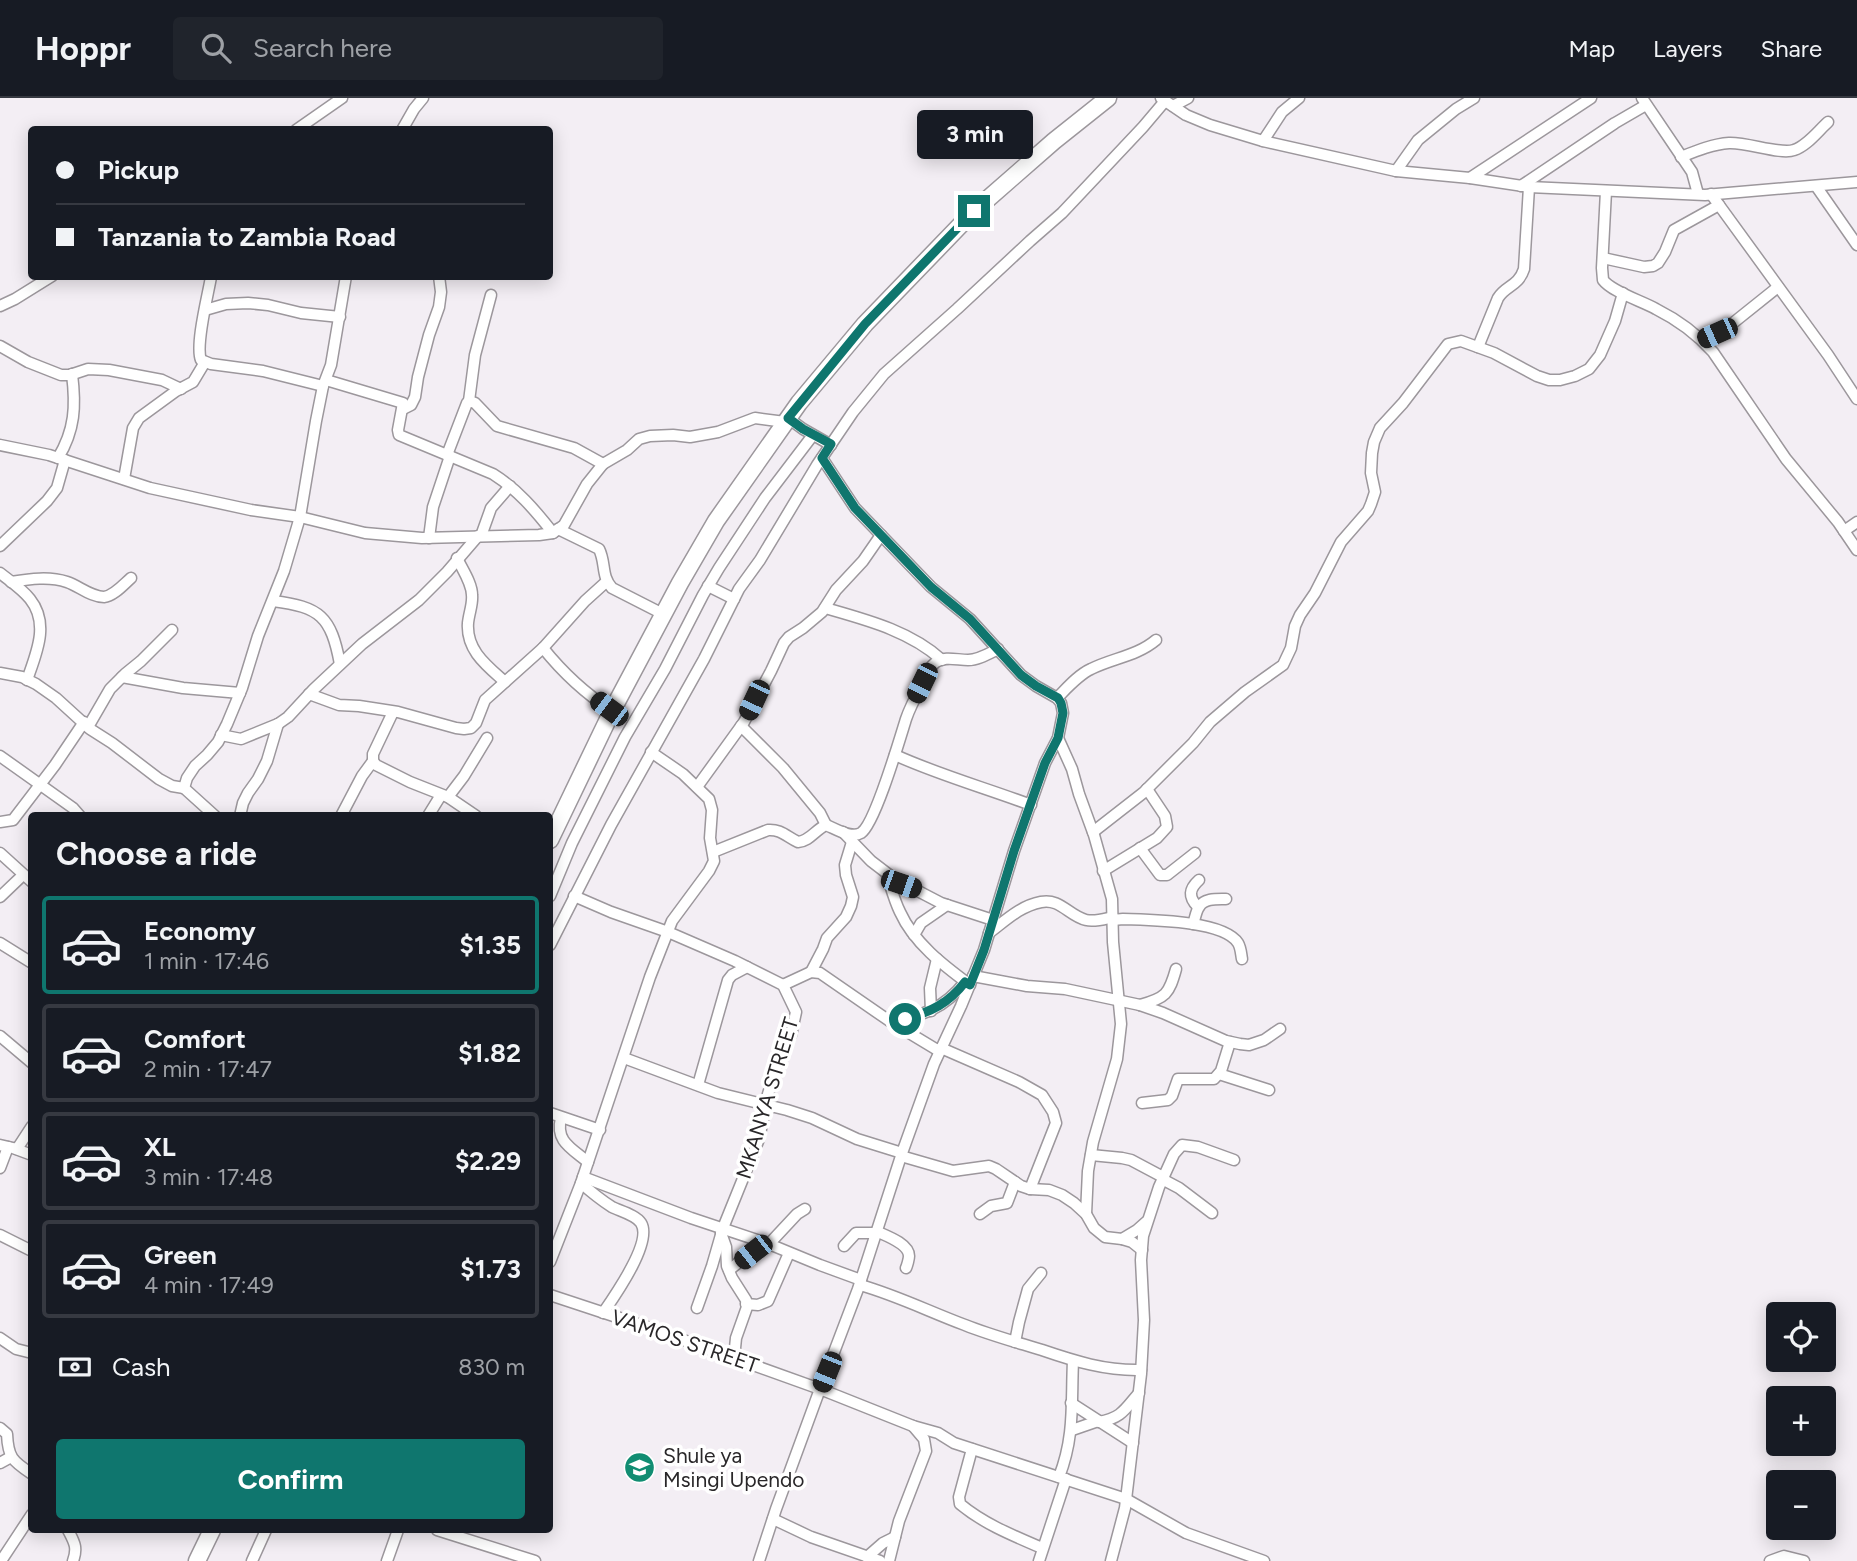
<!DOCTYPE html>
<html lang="en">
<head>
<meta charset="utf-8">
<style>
  :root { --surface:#171b24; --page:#20242c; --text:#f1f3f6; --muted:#9ea1a6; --line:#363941; --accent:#0f766e }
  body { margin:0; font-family:Figtree,sans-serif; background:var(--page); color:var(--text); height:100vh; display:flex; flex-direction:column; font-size:26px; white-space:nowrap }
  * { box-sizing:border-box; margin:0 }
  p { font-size:23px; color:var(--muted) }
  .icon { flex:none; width:38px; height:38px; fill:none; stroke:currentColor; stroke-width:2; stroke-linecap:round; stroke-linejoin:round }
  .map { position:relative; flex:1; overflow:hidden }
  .panel { position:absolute; left:28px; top:714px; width:525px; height:721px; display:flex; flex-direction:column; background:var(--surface); border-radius:7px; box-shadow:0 4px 18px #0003 }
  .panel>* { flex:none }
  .banner { position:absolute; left:28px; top:28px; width:525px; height:154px; border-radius:7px; box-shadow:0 4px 18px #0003; display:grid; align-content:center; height:154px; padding:0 28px; background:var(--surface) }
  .controls { position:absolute; left:1766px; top:1204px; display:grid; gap:14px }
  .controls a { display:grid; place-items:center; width:70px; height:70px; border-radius:7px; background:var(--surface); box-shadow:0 4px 18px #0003; font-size:35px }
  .end { position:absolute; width:32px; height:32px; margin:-16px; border:9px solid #0f766e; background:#fff; box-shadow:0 0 0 4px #fff }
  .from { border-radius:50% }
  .bubble { position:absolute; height:49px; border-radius:7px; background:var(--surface); box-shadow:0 4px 18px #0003; font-size:23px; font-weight:700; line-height:49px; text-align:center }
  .car { position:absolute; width:21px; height:42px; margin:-21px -10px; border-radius:9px; box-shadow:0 0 5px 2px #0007; background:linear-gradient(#222 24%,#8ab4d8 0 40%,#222 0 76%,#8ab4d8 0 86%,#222 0) }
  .banner b { display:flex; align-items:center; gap:24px; height:66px; font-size:26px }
  .banner b+b { border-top:2px solid var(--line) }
  .banner i { width:18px; height:18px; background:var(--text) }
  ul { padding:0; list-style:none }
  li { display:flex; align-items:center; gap:21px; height:98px; margin:0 14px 10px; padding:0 14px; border:4px solid var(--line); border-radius:7px }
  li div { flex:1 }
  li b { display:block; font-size:26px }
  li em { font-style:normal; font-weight:700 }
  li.on { border-color:var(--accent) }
  li>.icon { width:63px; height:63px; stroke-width:1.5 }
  h2 { padding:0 28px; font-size:32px; line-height:84px }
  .pay { display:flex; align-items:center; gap:18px; height:77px; padding:0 28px; font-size:26px }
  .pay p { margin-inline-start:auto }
  .cta { display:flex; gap:14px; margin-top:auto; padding:14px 28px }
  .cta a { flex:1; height:80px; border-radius:7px; background:var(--accent); color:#fff; font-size:28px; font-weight:700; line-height:80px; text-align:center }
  header { display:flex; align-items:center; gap:42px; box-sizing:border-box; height:98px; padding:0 35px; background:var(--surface); border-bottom:2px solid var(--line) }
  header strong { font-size:33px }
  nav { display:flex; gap:38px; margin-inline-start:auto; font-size:24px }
  .search { width:490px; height:63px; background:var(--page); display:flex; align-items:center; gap:18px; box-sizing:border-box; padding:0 24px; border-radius:7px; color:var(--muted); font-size:26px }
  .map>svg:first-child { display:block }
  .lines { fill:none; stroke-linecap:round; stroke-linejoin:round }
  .minor-casing { stroke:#9c979c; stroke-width:13 }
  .trunk-casing { stroke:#9c979c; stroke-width:19 }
  .minor { stroke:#fff; stroke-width:10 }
  .trunk { stroke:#fff; stroke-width:16 }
  .route { stroke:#0f766e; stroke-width:9 }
  .labels { text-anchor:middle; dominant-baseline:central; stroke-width:7; stroke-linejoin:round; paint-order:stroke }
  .street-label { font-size:21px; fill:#292729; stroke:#fff }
  .poi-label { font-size:21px; fill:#292729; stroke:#fff; text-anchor:start }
</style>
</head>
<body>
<header>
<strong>Hoppr</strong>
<div class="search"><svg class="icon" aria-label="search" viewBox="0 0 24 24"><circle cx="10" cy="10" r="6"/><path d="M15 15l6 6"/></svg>Search here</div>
<nav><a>Map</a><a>Layers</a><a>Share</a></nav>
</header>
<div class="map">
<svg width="1857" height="1463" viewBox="0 0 1857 1463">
  <rect width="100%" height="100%" fill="#f3eef4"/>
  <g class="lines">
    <defs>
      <g id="minor">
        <polyline points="1161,0 1186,17 1210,27 1263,43 1396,73 1470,80 1529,89 1705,97 1857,84"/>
        <polyline points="1642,0 1692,74 1698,96"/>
        <polyline points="1173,8 1188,0"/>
        <polyline points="296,32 342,0"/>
        <polyline points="402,32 414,11 423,0"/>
        <polyline points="1263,43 1282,14 1299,0"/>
        <path d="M1681,59C1696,53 1713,46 1729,45C1747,44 1781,57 1794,52C1807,48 1818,33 1828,24"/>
        <polyline points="1396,73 1418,42 1456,11 1474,0"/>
        <polyline points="1470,80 1591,0"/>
        <polyline points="1521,88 1615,25 1646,7"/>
        <polyline points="1816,88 1857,147"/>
        <path d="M1606,93L1602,170L1603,182C1612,194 1642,203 1656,211C1678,222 1697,236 1713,254L1786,361L1838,424L1857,452"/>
        <polyline points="1711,96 1828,257 1857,301"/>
        <polyline points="1603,160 1644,169 1653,168 1658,165 1665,154 1674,132 1719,107"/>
        <path d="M211,179C208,197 195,247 201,262L211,266L263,273L323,288"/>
        <polyline points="0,208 15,201 52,178"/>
        <polyline points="205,212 226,206 248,205 268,207 301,215 340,219"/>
        <polyline points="1702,242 1733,225 1778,189"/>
        <polyline points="0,248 28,264 61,277 70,277 88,271 109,272 162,282 181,291"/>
        <path d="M1478,249L1498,200C1506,187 1518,189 1524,171L1529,89"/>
        <path d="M326,282L403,305L398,332L399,337L493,376C517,391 535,412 553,435"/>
        <polyline points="469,303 475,257 491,197"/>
        <polyline points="403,311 411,307 415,299 418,279 429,237 439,209 441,194 439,178"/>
        <polyline points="788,320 803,331 831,347"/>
        <polyline points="0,347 49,357 150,390 251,412 300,419 365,435 422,440 539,437 553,435 564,427 587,386 603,366 627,352 639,341 650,338 673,337 690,339 718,334 755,320 785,324"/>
        <polyline points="447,357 467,305 469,303 475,305 497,328 574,350 603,366"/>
        <path d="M58,360C75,332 76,308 72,276"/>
        <polyline points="124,381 133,330 139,320 176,293 193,284 205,264"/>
        <path d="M558,431L599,451C606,465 601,478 612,490L663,516"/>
        <polyline points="1844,433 1857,424"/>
        <polyline points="481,438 491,410 510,388"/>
        <polyline points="429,440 433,409 450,358"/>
        <polyline points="0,448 47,403 57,390 65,362"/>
        <path d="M457,460C462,471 472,485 472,497C473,506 469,515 468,525C466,552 486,567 505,584"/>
        <path d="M0,475C10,483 22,491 30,501C50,526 36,556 27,582"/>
        <path d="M11,484C30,481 49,478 67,484C79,488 91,499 104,499C114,498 124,486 131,480"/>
        <polyline points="708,488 734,501"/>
        <path d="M273,503C320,509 331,518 340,566"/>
        <path d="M825,510C867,522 910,533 942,562"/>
        <path d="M543,550C563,575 586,596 612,613"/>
        <polyline points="0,575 22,579 36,586 56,600 90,631 112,645 159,681 172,688 184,690"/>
        <polyline points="122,579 183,590 240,595"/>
        <polyline points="309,596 339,607 359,608 398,614 456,630 464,631 471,630 476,625 485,602 543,550 585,503 606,484"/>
        <path d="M1057,600C1067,590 1078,577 1091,571C1113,560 1137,558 1156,542"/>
        <polyline points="393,614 373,656 373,663 376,667 410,684 448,699 476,718"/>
        <polyline points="741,628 783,670 820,715 826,727"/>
        <polyline points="88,629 110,591 125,576 141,563 172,532"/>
        <polyline points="221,637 241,641 278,626 288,619 314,591 362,546 419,502 447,474 478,438"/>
        <polyline points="1058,640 1072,671 1079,696 1094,737 1112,801 1113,844 1121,926 1117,961 1093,1044 1088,1073 1086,1116"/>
        <path d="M895,657C939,677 986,690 1031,707"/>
        <polyline points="0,658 73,710 80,718"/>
        <polyline points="697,689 744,624 771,573 784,545 789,539 803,530 822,514 836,492 863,463 881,437"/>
        <polyline points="448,699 464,678 487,640"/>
        <polyline points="215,718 184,690 187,680 195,668 207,657 218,644 227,626 242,590 258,538 284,473 300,419 316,323 323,288 331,267 346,178"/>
        <polyline points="240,718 243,705 248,695 258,681 267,663 278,626"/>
        <polyline points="341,718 362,678 373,663"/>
        <polyline points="428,718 441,697"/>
        <polyline points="0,724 13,722 55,667 84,624"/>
        <polyline points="843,734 871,763 901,786 916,792 941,805 993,822"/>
        <polyline points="1093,734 1143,695 1193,645 1210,624 1245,594 1283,567 1291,550 1295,528 1300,517 1315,495 1341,444 1368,413 1371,406 1375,394 1371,375 1372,355 1374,344 1380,330 1403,305 1448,246 1461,243 1494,255 1537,278 1549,282 1560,282 1575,278 1589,271 1600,257 1615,223 1623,195"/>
        <polyline points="1140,750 1160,777 1167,777 1195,755"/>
        <path d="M713,754L768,732C781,731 787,739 798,744C810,743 815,732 826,727C836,731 851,741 861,735C875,726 900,640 906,621C910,609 916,598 922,587C925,579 929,569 936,564C945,558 957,562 968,562C978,562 988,556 998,551"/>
        <polyline points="0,755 32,784"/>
        <polyline points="1103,773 1157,740 1167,729 1165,718 1147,691"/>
        <path d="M887,777C891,789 894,802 900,814C914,845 943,867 970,887"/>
        <polyline points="550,798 572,745 625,639 665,571 703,497 719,470 765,400 813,337"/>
        <polyline points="574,798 611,814 668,834 735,863 783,887 796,914 791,937 778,964 768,996 759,1041 723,1130 712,1168 697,1210"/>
        <polyline points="0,799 23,777"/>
        <path d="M1198,809C1188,799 1189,791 1199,782"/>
        <path d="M1113,822L1123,821C1148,822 1223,822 1238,845C1241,850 1241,856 1242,861"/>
        <path d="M1193,826C1195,821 1196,813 1199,809C1204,800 1217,801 1226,801"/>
        <path d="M989,835C1005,823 1020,808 1041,804C1060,800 1069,818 1086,822C1095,824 1104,821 1113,819"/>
        <polyline points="914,837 921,825 947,807"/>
        <polyline points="0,845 32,865"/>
        <polyline points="550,847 611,727 704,561 739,491 760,462 817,367 853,314 884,276 957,211 1030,143 1062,115 1143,29 1165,3"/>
        <polyline points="811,874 823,851 827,840 846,819 851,808 853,799 846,777 845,767 852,744"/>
        <polyline points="973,878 1027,888 1065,891 1140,907 1163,915 1226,943 1240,946 1249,947 1264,942 1280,931"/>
        <polyline points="783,887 811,874 820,875 891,924 939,953"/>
        <path d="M1140,907C1166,900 1169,896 1176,871"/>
        <polyline points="931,913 930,890 937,861"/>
        <path d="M891,924C923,917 944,911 965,884"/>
        <polyline points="0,938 32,965"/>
        <polyline points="941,950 1019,984 1042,997 1053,1014 1056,1025 1030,1091"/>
        <polyline points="624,960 718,995 787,1012 812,1020 857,1041 902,1055"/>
        <polyline points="1219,976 1269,992"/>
        <polyline points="698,987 728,882 732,877 747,869"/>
        <polyline points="1142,1005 1168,1002 1172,998 1178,981 1214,981 1221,973 1230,944"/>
        <polyline points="550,1015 600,1032"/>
        <path d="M561,1020C555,1043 571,1050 588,1064"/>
        <polyline points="0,1047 13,1050 32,1057"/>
        <polyline points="17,1051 32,1028"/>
        <polyline points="1091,1057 1122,1060 1131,1062 1163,1079"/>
        <polyline points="901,1058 953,1073 989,1068 996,1071 1021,1088 1030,1091 1049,1092 1062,1097 1074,1105 1086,1116 1094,1130 1105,1139 1122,1141 1132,1144 1142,1152"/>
        <polyline points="0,1070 8,1049"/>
        <polyline points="583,1079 691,1120 769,1146 820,1167 861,1182"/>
        <polyline points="1162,1081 1179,1090 1212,1115"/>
        <path d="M581,1085C591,1094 601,1102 612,1109C620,1113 636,1117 641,1125C653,1144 614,1199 603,1215"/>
        <polyline points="980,1116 991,1108 1007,1105 1015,1084"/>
        <path d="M878,1134C887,1138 909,1146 909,1158C909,1161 907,1168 906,1170"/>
        <polyline points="721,1135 726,1149 727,1168 732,1180 746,1202 747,1209 736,1240 734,1260"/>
        <polyline points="0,1137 32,1153"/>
        <polyline points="1122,1141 1137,1132 1146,1124"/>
        <polyline points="769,1146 797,1116 805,1111"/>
        <polyline points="844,1148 856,1135 877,1135"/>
        <polyline points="550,1164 581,1085 650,879 672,823 709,773 714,763 710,740 712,712 709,701 683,676 651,654"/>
        <polyline points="729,1172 765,1144"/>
        <path d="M860,1187C896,1197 930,1214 965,1227C990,1237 1016,1244 1042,1252C1074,1263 1106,1273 1141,1272"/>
        <polyline points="550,1197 650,1230 820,1291 913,1328 938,1335 954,1345 1126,1401 1186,1435 1264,1463"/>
        <polyline points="746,1206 758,1207 768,1203 789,1155"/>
        <polyline points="0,1240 16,1251 32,1255"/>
        <polyline points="1015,1244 1019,1224 1028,1191 1041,1175"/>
        <polyline points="1071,1305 1133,1345"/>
        <path d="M1099,1324C1122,1320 1125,1311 1139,1295"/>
        <path d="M0,1330L7,1336C8,1359 12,1363 32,1376"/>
        <polyline points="1072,1332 1098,1323"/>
        <path d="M972,1351L959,1399L960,1406C984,1426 1014,1438 1042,1450"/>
        <polyline points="0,1365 11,1359"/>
        <path d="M1059,1379C1075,1338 1071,1305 1073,1263"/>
        <polyline points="773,1421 811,1439 880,1463"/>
        <path d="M68,1432C74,1444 78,1449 73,1463"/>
        <polyline points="437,1432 535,1463"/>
        <polyline points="867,1459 883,1445 895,1439"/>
        <polyline points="1,1463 32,1416"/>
        <polyline points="252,1463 266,1432"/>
        <polyline points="387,1463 398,1432"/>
        <polyline points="759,1463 776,1411 820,1291 858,1191 902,1055 934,966 961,908 984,852 1014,753 1045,665 1058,640 1063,615 1061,605 1057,600 1036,588 1021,577 970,521 931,489 855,410 822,360"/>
        <polyline points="889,1463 899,1423 926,1353 924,1341 913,1328"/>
        <polyline points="1039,1463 1066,1381"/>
        <polyline points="1111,1463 1125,1410 1141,1276 1144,1222 1141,1162 1143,1138 1159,1089 1174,1056 1182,1047 1198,1049 1234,1062"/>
        <polyline points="1770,1463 1784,1458 1804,1463"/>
      </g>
      <g id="trunk">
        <polyline points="550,742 612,613 680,485 716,423 799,305 865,226 974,113 1054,43 1108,0"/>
        <polyline points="197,1463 212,1432"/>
      </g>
    </defs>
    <use href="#minor" class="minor-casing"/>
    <use href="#trunk" class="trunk-casing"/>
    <use href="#minor" class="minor"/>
    <use href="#trunk" class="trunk"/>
  </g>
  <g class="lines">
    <path class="route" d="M905,921C931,914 949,905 965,884L970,887L984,852L1014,753L1045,665L1058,640L1063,615L1061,605L1058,600L1036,588L1021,577L970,521L931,489L855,410L822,360L831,346L803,331L788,320L865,226L974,113"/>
  </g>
  <defs>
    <symbol id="school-disc" viewBox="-11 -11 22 22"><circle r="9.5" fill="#118d72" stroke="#fff"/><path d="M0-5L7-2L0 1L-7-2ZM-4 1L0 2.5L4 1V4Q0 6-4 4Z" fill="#fff"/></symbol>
  </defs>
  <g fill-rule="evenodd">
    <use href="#school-disc" x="622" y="1352" width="35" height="35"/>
  </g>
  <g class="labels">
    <g class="street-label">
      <text transform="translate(767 1000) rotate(-73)">MKANYA STREET</text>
      <text transform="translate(685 1243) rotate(19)">VAMOS STREET</text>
    </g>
    <g class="poi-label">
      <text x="663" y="1357">Shule ya<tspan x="663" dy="24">Msingi Upendo</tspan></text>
    </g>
  </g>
</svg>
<div class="controls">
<a><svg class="icon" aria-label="locate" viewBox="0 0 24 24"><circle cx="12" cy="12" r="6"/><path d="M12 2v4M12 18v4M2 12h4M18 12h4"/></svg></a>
<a>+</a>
<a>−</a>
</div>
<i class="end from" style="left:905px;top:921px"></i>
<i class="end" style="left:974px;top:113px"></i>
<div class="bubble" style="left:917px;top:12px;width:116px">3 min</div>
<i class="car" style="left:1717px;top:235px;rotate:246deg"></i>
<i class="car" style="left:922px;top:585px;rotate:206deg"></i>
<i class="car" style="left:754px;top:602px;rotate:205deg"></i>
<i class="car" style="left:609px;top:611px;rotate:307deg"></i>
<i class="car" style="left:901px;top:786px;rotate:109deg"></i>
<i class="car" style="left:753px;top:1154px;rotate:232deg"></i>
<i class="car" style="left:827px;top:1274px;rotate:202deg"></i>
<div class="banner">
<b><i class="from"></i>Pickup</b>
<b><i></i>Tanzania to Zambia Road</b>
</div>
<section class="panel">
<h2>Choose a ride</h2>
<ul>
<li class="on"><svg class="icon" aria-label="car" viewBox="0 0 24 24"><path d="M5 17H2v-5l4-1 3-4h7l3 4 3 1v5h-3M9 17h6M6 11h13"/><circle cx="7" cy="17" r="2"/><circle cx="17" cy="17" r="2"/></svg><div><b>Economy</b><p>1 min · 17:46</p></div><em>$1.35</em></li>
<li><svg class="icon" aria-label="car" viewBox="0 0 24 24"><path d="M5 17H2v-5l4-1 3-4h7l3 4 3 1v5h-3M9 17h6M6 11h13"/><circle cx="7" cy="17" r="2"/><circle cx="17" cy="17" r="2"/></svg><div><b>Comfort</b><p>2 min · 17:47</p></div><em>$1.82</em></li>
<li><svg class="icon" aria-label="car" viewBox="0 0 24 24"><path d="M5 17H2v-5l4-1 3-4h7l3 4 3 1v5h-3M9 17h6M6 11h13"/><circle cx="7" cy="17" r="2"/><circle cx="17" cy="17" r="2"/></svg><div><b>XL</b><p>3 min · 17:48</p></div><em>$2.29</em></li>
<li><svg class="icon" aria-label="car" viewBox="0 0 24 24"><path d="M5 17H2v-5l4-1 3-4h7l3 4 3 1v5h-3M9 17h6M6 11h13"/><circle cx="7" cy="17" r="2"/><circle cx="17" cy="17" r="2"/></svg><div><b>Green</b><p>4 min · 17:49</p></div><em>$1.73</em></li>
</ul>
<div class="pay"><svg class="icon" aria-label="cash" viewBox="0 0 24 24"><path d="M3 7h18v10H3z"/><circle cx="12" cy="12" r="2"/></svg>Cash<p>830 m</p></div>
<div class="cta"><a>Confirm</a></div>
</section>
</div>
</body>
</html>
